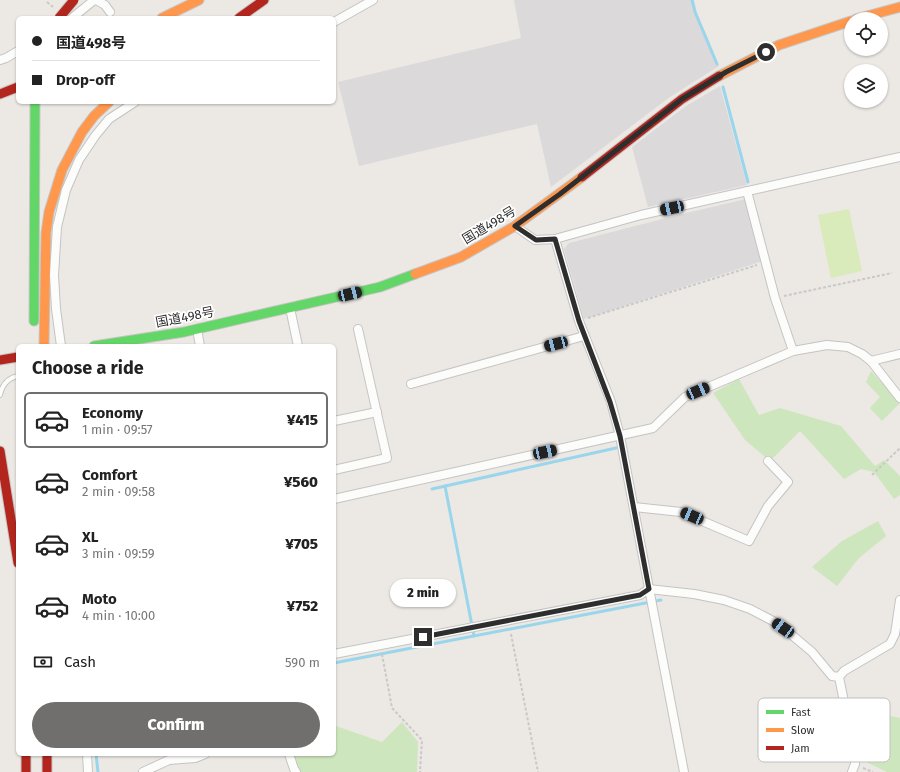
<!DOCTYPE html>
<html lang="en">
<head>
<meta charset="utf-8">
<style>
  :root { --surface:#fff; --page:#f6f6f6; --text:#222; --muted:#767676; --line:#e0e0e0; --accent:#706f6e }
  body { margin:0; font-family:"Fira Sans","Noto Sans JP",sans-serif; background:var(--page); color:var(--text); height:100vh; display:flex; flex-direction:column; font-size:15px; white-space:nowrap }
  * { box-sizing:border-box; margin:0 }
  p { font-size:13px; color:var(--muted) }
  .icon { flex:none; width:22px; height:22px; fill:none; stroke:currentColor; stroke-width:2; stroke-linecap:round; stroke-linejoin:round }
  .map { position:relative; flex:1; overflow:hidden }
  .sheet { position:absolute; left:16px; top:344px; width:320px; height:412px; display:flex; flex-direction:column; background:var(--surface); border-radius:6px; box-shadow:0 1px 3px #0004 }
  .sheet>* { flex:none }
  .banner { position:absolute; left:16px; top:16px; width:320px; height:88px; border-radius:6px; box-shadow:0 1px 3px #0004; display:grid; align-content:center; height:88px; padding:0 16px; background:var(--surface) }
  .buttons { position:absolute; left:844px; top:12px; display:grid; gap:8px }
  .buttons a { display:grid; place-items:center; width:44px; height:44px; border-radius:50%; background:var(--surface); box-shadow:0 1px 3px #0004; font-size:20px }
  .end { position:absolute; width:18px; height:18px; margin:-9px; border:5px solid #2e2e2e; background:#fff; box-shadow:0 0 0 2px #fff }
  .from { border-radius:50% }
  .bubble { position:absolute; height:28px; border-radius:14px; background:var(--surface); box-shadow:0 1px 3px #0004; font-size:13px; font-weight:800; line-height:28px; text-align:center }
  .car { position:absolute; width:12px; height:24px; margin:-12px -6px; border-radius:5px; box-shadow:0 0 3px 1px #0007; background:linear-gradient(#222 24%,#8ab4d8 0 40%,#222 0 76%,#8ab4d8 0 86%,#222 0) }
  .banner b { display:flex; align-items:center; gap:14px; height:38px; font-size:15px }
  .banner b+b { border-top:1px solid var(--line) }
  .banner i { width:10px; height:10px; background:var(--text) }
  ul { padding:0; list-style:none }
  li { display:flex; align-items:center; gap:12px; height:56px; margin:0 8px 6px; padding:0 8px; border:2px solid transparent; border-radius:6px }
  li div { flex:1 }
  li b { display:block; font-size:15px }
  li em { font-style:normal; font-weight:800 }
  li.active { border-color:var(--accent) }
  li>.icon { width:36px; height:36px; stroke-width:1.5 }
  h2 { padding:0 16px; font-size:18px; line-height:48px }
  .pay { display:flex; align-items:center; gap:10px; height:44px; padding:0 16px; font-size:15px }
  .pay p { margin-inline-start:auto }
  .button { display:flex; gap:8px; margin-top:auto; padding:8px 16px }
  .button a { flex:1; height:46px; border-radius:24px; background:var(--accent); color:#fff; font-size:16px; font-weight:800; line-height:46px; text-align:center }
  .map>svg:first-child { display:block }
  .industrial { fill:#dcd9db }
  .green { fill:#cee6be }
  .pitch { fill:#d9eabb }
  .lines { fill:none; stroke-linecap:round; stroke-linejoin:round }
  .stream { stroke:#99d6ec; stroke-width:3 }
  .lane-casing { stroke:#c5c4c5; stroke-width:6 }
  .street-casing { stroke:#c5c4c5; stroke-width:10 }
  .fast-casing { stroke:#c6c5c4; stroke-width:11 }
  .slow-casing { stroke:#c6c5c4; stroke-width:11 }
  .jam-casing { stroke:#c6c5c4; stroke-width:11 }
  .path { stroke:#c9c9c8; stroke-width:2; stroke-dasharray:3 2; stroke-linecap:butt }
  .lane { stroke:#fcfcfb; stroke-width:4 }
  .street { stroke:#fcfcfb; stroke-width:8 }
  .fast { stroke:#63d668; stroke-width:9 }
  .slow { stroke:#ff974d; stroke-width:9 }
  .jam { stroke:#b3261e; stroke-width:9 }
  .jam-bridge-casing { stroke:#c6c5c4; stroke-width:11; stroke-linecap:butt }
  .jam-bridge { stroke:#b3261e; stroke-width:9 }
  .route { stroke:#2e2e2e; stroke-width:5 }
  .labels { text-anchor:middle; dominant-baseline:central; stroke-width:3.5; stroke-linejoin:round; paint-order:stroke }
  .street-label { font-size:13px; fill:#2e2e2e; stroke:#fff }
  .key { fill:#fff; stroke:#c0c0c0; stroke-width:1 }
  .key-label { font-size:11px; fill:#2e2e2e }
</style>
</head>
<body>
<div class="map">
<svg width="900" height="772" viewBox="0 0 900 772">
  <rect width="100%" height="100%" fill="#ece8e4"/>
  <g class="industrial">
    <polygon points="514,0 694,0 697,13 719,66 670,97 551,187 537,124 359,166 338,82 521,38"/>
    <polygon points="720,86 747,185 648,207 632,147 686,106"/>
    <polygon points="746,199 763,261 584,319 564,249 569,243 678,215"/>
  </g>
  <g class="green">
    <polygon points="871,371 900,403 882,421 870,408 880,397 866,382"/>
    <polygon points="739,379 759,415 780,408 841,426 875,466 884,460 900,476 900,495 894,499 874,472 861,469 844,479 800,431 770,461 745,440 713,393"/>
    <polygon points="878,521 886,536 859,558 837,586 812,567 842,541"/>
    <polygon points="877,710 886,715 900,718 900,772 887,772 868,763 862,755 858,726 862,719"/>
    <polygon points="402,722 418,742 417,772 292,772 295,754 334,754 334,730 336,726 382,742"/>
  </g>
  <polygon class="pitch" points="849,209 862,271 831,278 818,215"/>
  <g class="lines">
    <g class="stream">
      <polyline points="692,0 695,12 717,64"/>
      <polyline points="723,87 748,182"/>
      <polyline points="445,486 474,636"/>
      <polyline points="432,489 616,448"/>
      <polyline points="334,663 661,600"/>
      <polyline points="96,754 98,772"/>
    </g>
    <defs>
      <path id="lane" d="M0,395C2,385 8,378 18,376"/>
      <g id="street">
        <polyline points="72,18 93,1 96,0 105,5 110,12"/>
        <polyline points="334,22 373,0"/>
        <polyline points="0,60 6,58 18,51"/>
        <polyline points="747,191 775,298 793,351"/>
        <polyline points="515,226 535,240 555,239 641,215 900,157"/>
        <polyline points="555,239 579,321 611,402 620,436 684,772"/>
        <polyline points="290,308 298,346"/>
        <polyline points="197,329 200,346"/>
        <polyline points="61,346 56,309 54,275 57,227 66,190 79,160 95,136 109,119 135,102"/>
        <polyline points="871,361 900,354"/>
        <polyline points="411,384 584,336"/>
        <polyline points="334,421 377,412"/>
        <polyline points="334,470 387,458 358,329"/>
        <polyline points="334,499 653,428 685,397 793,351 827,345 848,347 862,354 871,361 900,398"/>
        <polyline points="634,507 681,512 749,541 768,506 788,482 768,461"/>
        <polyline points="334,654 640,595 649,589 694,594 724,600 750,609 773,621 793,636 812,652 832,676 839,677"/>
        <polyline points="87,754 88,772"/>
        <polyline points="289,754 294,769 296,772"/>
        <polyline points="143,772 169,760 195,758 205,754"/>
        <polyline points="852,772 855,764 855,756 839,677 844,671 890,644 895,634 900,600"/>
      </g>
      <g id="fast">
        <polyline points="34,321 35,102"/>
        <polyline points="94,346 184,332 380,287 415,274"/>
      </g>
      <g id="slow">
        <polyline points="162,18 199,0"/>
        <polyline points="856,19 900,7"/>
        <polyline points="719,76 779,45 851,21"/>
        <polyline points="415,274 461,257 515,226 582,177"/>
        <polyline points="44,346 46,233 49,212 62,170 82,132 94,116 109,102"/>
      </g>
      <g id="jam">
        <polyline points="239,18 264,0"/>
        <polyline points="0,94 18,87"/>
        <polyline points="582,177 682,99 719,76"/>
        <polyline points="0,360 18,357"/>
        <polyline points="0,451 18,563"/>
        <polyline points="26,754 26,772"/>
        <polyline points="47,754 47,772"/>
      </g>
    </defs>
    <use href="#lane" class="lane-casing"/>
    <use href="#street" class="street-casing"/>
    <use href="#fast" class="fast-casing"/>
    <use href="#slow" class="slow-casing"/>
    <use href="#jam" class="jam-casing"/>
    <g class="path">
      <polyline points="47,2 53,7"/>
      <polyline points="784,296 892,273"/>
      <polyline points="588,318 757,265"/>
      <polyline points="872,475 900,448"/>
      <polyline points="511,634 538,772"/>
      <polyline points="382,654 392,708 422,740 420,772"/>
      <polyline points="863,768 873,772"/>
    </g>
    <use href="#lane" class="lane"/>
    <use href="#street" class="street"/>
    <use href="#fast" class="fast"/>
    <use href="#slow" class="slow"/>
    <use href="#jam" class="jam"/>
    <defs>
      <polyline id="jam-bridge" points="59,18 74,0"/>
    </defs>
    <use href="#jam-bridge" class="jam-bridge-casing"/>
    <use href="#jam-bridge" class="jam-bridge"/>
  </g>
  <g class="lines">
    <polyline class="route" points="423,637 640,595 649,589 620,436 610,402 579,321 555,239 536,240 515,226 560,194 682,99 726,72 766,52"/>
  </g>
  <g class="labels">
    <g class="street-label">
      <text transform="translate(489 225) rotate(-31)">国道498号</text>
      <text transform="translate(185 317) rotate(-11)">国道498号</text>
    </g>
  </g>
  <rect x="758" y="698" width="132" height="64" rx="6" class="key"/>
  <rect x="766" y="710" width="18" height="4" fill="#63d668"/>
  <rect x="766" y="728" width="18" height="4" fill="#ff974d"/>
  <rect x="766" y="746" width="18" height="4" fill="#b3261e"/>
  <g class="key-label">
    <text x="791" y="716">Fast</text>
    <text x="791" y="734">Slow</text>
    <text x="791" y="752">Jam</text>
  </g>
</svg>
<div class="buttons">
<a><svg class="icon" aria-label="locate" viewBox="0 0 24 24"><circle cx="12" cy="12" r="6"/><path d="M12 2v4M12 18v4M2 12h4M18 12h4"/></svg></a>
<a><svg class="icon" aria-label="layers" viewBox="0 0 24 24"><path d="M12 4l9 5-9 5-9-5zM3 14l9 5 9-5"/></svg></a>
</div>
<i class="end from" style="left:766px;top:52px"></i>
<i class="end" style="left:423px;top:637px"></i>
<div class="bubble" style="left:390px;top:579px;width:66px">2 min</div>
<i class="car" style="left:672px;top:208px;rotate:258deg"></i>
<i class="car" style="left:350px;top:294px;rotate:77deg"></i>
<i class="car" style="left:556px;top:344px;rotate:255deg"></i>
<i class="car" style="left:698px;top:391px;rotate:67deg"></i>
<i class="car" style="left:545px;top:452px;rotate:78deg"></i>
<i class="car" style="left:692px;top:516px;rotate:293deg"></i>
<i class="car" style="left:783px;top:628px;rotate:305deg"></i>
<div class="banner">
<b><i class="from"></i>国道498号</b>
<b><i></i>Drop-off</b>
</div>
<section class="sheet">
<h2>Choose a ride</h2>
<ul>
<li class="active"><svg class="icon" aria-label="car" viewBox="0 0 24 24"><path d="M5 17H2v-5l4-1 3-4h7l3 4 3 1v5h-3M9 17h6M6 11h13"/><circle cx="7" cy="17" r="2"/><circle cx="17" cy="17" r="2"/></svg><div><b>Economy</b><p>1 min · 09:57</p></div><em>¥415</em></li>
<li><svg class="icon" aria-label="car" viewBox="0 0 24 24"><path d="M5 17H2v-5l4-1 3-4h7l3 4 3 1v5h-3M9 17h6M6 11h13"/><circle cx="7" cy="17" r="2"/><circle cx="17" cy="17" r="2"/></svg><div><b>Comfort</b><p>2 min · 09:58</p></div><em>¥560</em></li>
<li><svg class="icon" aria-label="car" viewBox="0 0 24 24"><path d="M5 17H2v-5l4-1 3-4h7l3 4 3 1v5h-3M9 17h6M6 11h13"/><circle cx="7" cy="17" r="2"/><circle cx="17" cy="17" r="2"/></svg><div><b>XL</b><p>3 min · 09:59</p></div><em>¥705</em></li>
<li><svg class="icon" aria-label="car" viewBox="0 0 24 24"><path d="M5 17H2v-5l4-1 3-4h7l3 4 3 1v5h-3M9 17h6M6 11h13"/><circle cx="7" cy="17" r="2"/><circle cx="17" cy="17" r="2"/></svg><div><b>Moto</b><p>4 min · 10:00</p></div><em>¥752</em></li>
</ul>
<div class="pay"><svg class="icon" aria-label="cash" viewBox="0 0 24 24"><path d="M3 7h18v10H3z"/><circle cx="12" cy="12" r="2"/></svg>Cash<p>590 m</p></div>
<div class="button"><a>Confirm</a></div>
</section>
</div>
</body>
</html>
